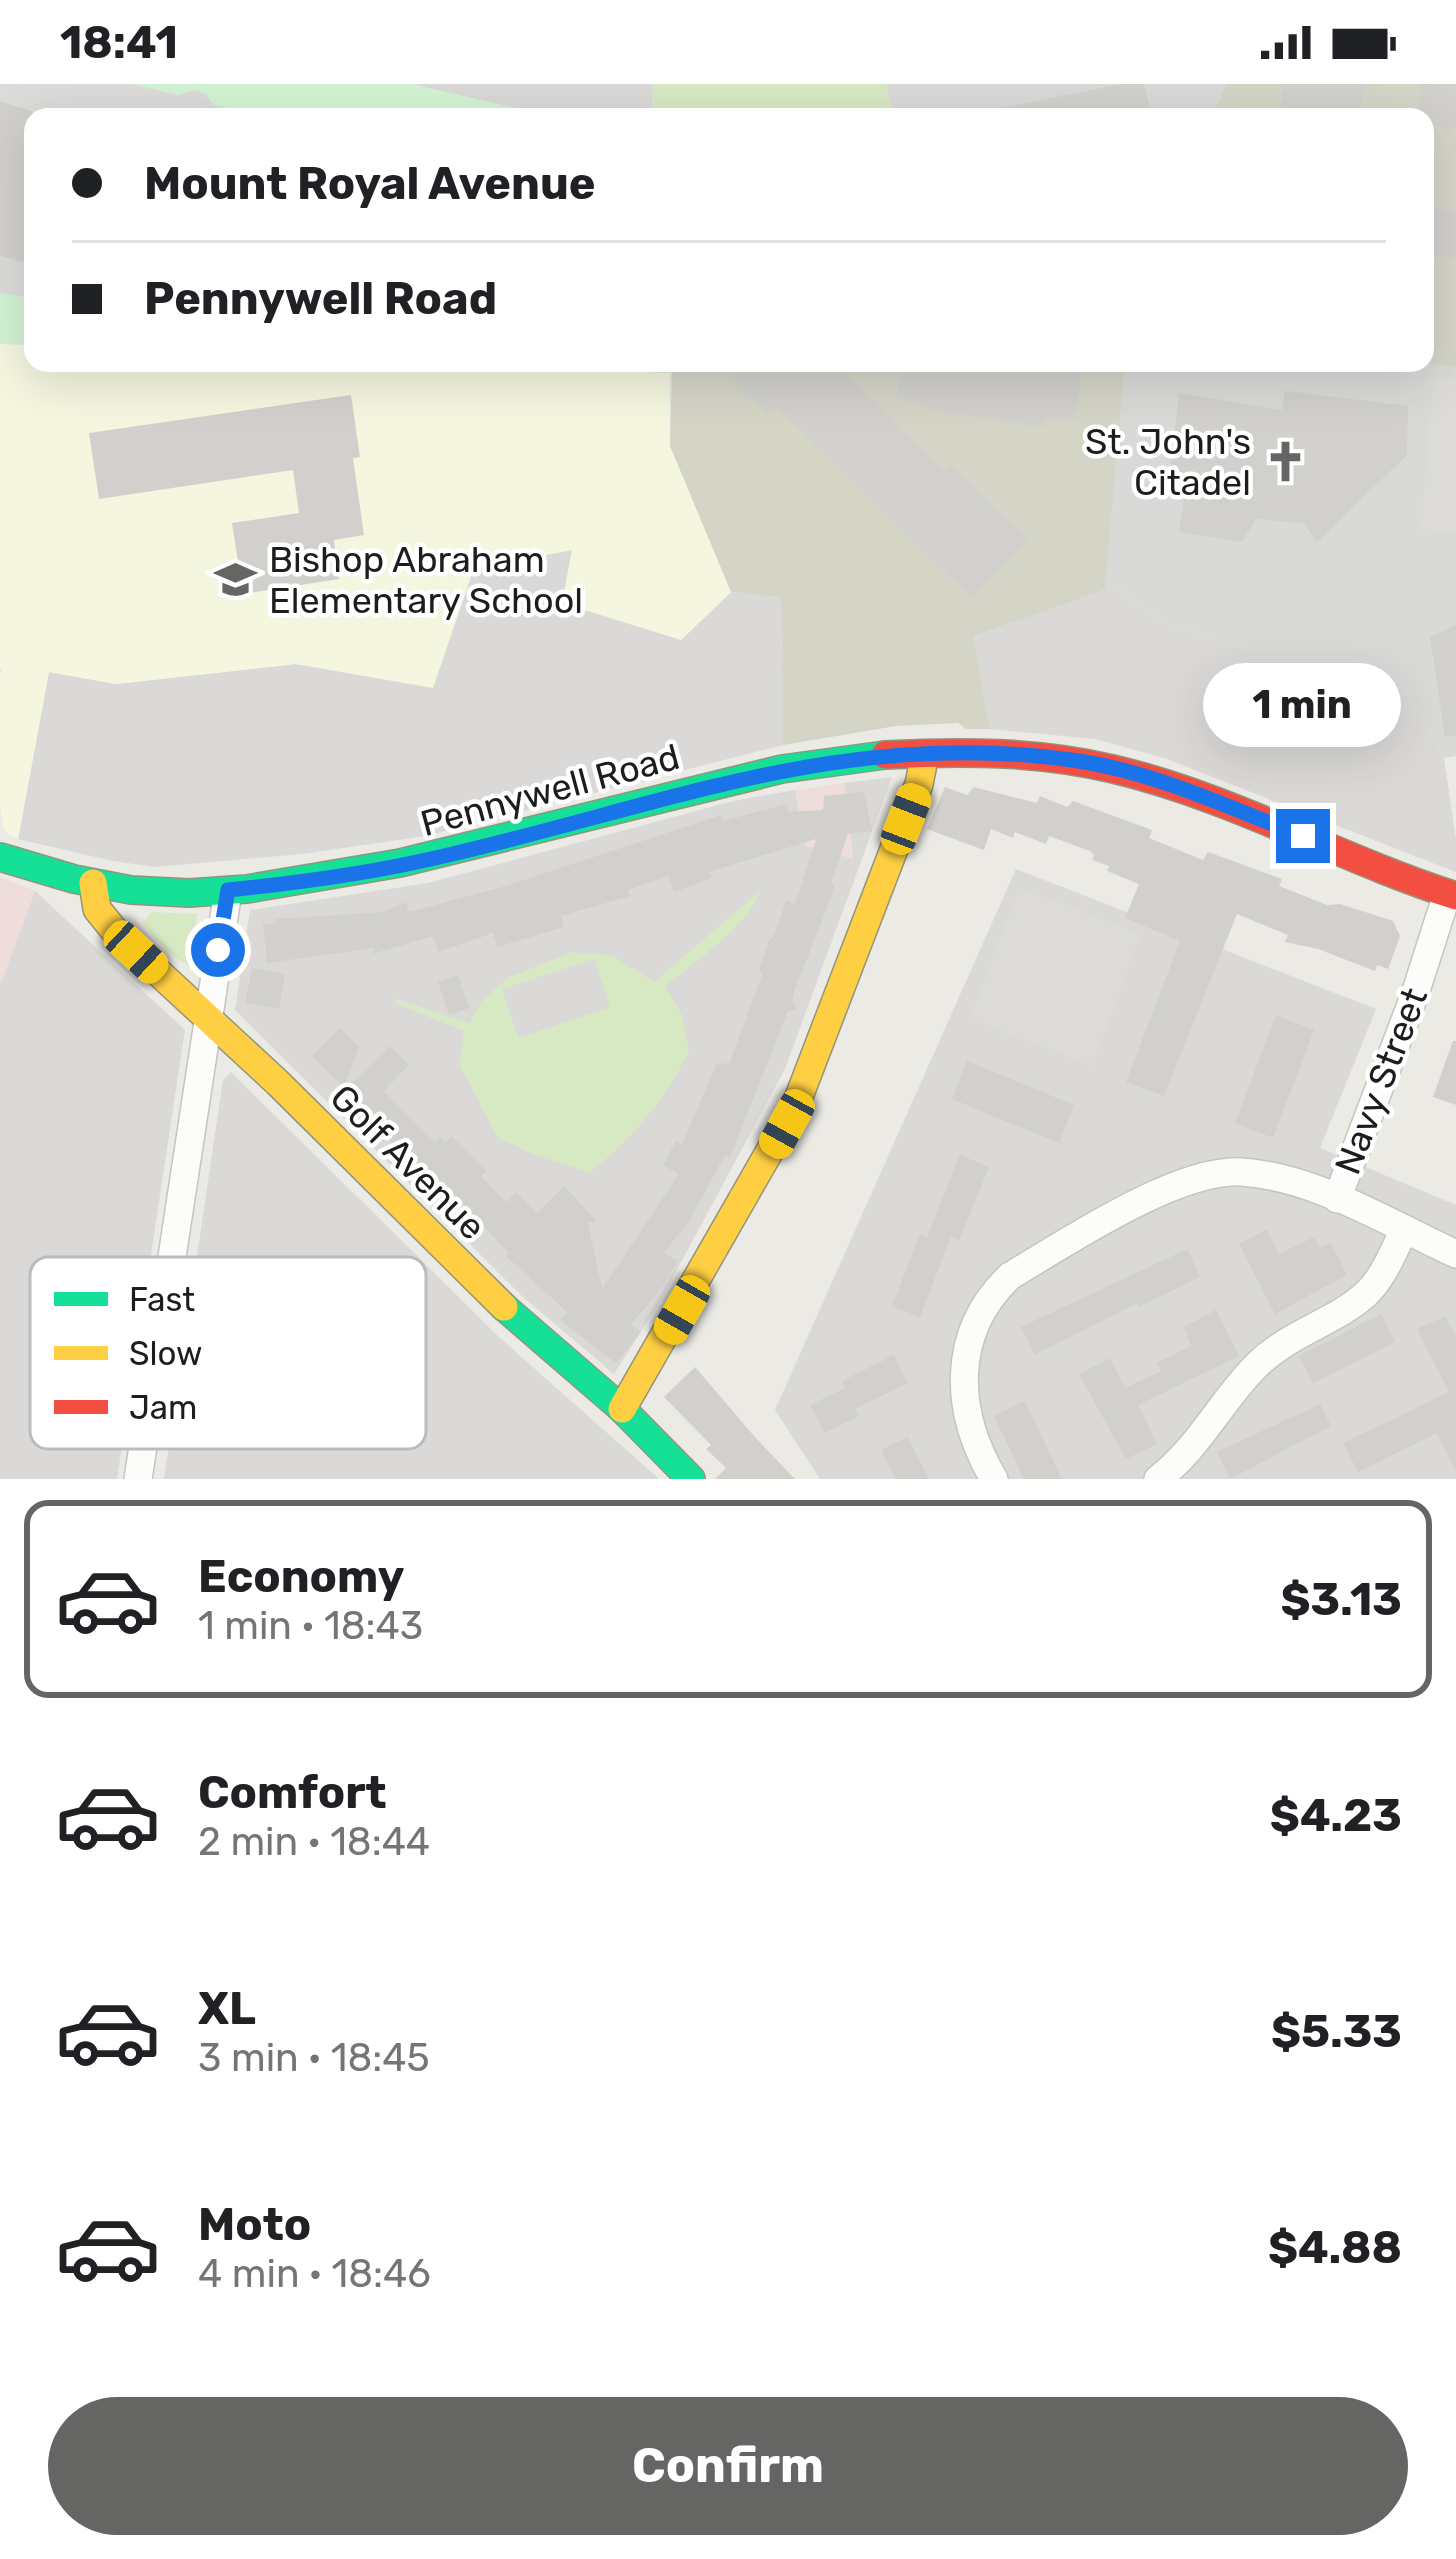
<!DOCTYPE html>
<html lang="en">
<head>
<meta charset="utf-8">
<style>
  :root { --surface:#fff; --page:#f6f6f6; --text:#202124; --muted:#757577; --line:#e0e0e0; --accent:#656563 }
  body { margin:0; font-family:Rubik,sans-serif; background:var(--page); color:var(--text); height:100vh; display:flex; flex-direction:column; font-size:45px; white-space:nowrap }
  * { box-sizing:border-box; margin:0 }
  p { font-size:39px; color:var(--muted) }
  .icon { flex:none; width:66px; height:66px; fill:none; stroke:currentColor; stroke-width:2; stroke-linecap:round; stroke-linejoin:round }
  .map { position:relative; height:1395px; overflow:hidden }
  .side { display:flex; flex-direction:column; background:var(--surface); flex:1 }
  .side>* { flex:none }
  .banner { position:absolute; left:24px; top:24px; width:1410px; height:264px; border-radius:24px; box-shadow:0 12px 48px #0002; display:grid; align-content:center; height:264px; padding:0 48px; background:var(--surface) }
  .end { position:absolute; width:54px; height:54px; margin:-27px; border:15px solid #1a73e8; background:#fff; box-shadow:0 0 0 6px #fff }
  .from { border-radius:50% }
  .bubble { position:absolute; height:84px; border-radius:42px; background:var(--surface); box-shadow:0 12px 48px #0002; font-size:39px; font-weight:700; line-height:84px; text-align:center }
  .car { position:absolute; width:36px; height:72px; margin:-36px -18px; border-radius:15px; box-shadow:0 0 9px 3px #0007; background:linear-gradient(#f5c518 24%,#345 0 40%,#f5c518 0 76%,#345 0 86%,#f5c518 0) }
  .banner b { display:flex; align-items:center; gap:42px; height:114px; font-size:45px }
  .banner b+b { border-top:3px solid var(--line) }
  .banner i { width:30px; height:30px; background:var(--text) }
  ul { padding:21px 0 0; list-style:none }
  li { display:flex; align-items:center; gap:36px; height:198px; margin:0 24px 18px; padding:0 24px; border:6px solid transparent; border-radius:24px }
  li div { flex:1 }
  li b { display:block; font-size:45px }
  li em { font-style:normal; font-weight:700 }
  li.selected { border-color:var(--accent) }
  li>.icon { width:108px; height:108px; stroke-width:1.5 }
  .button { display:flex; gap:24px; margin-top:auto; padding:24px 48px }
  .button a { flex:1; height:138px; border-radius:72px; background:var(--accent); color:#fff; font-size:48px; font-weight:700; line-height:138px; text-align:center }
  .status { display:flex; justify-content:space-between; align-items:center; height:84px; padding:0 60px; background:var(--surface); direction:ltr }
  .status svg { height:33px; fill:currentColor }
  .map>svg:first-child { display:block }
  .residential { fill:#dad9d7 }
  .commercial { fill:#eeddda }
  .education { fill:#f5f6e0 }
  .religious { fill:#d9d9d7 }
  .construction { fill:#d4d5c7 }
  .grass { fill:#d6e9c3; fill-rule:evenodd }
  .park { fill:#d2f3d3 }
  .parking { fill:#dcdbd9 }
  .building { fill:#d2d0cc }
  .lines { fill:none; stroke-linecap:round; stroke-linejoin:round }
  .street-casing { stroke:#c4c4c1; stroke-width:30 }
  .fast-casing { stroke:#92957d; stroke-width:30 }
  .slow-casing { stroke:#92957d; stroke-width:30 }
  .jam-casing { stroke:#92957d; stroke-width:30 }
  .street { stroke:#fcfcfb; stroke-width:27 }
  .fast { stroke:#16e098; stroke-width:27 }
  .slow { stroke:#ffcf43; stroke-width:27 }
  .jam { stroke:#f24e42; stroke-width:27 }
  .route { stroke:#1a73e8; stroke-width:15 }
  .labels { text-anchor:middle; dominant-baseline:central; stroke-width:9; stroke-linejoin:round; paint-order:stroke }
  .poi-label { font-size:36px; fill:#1d1d1d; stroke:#fff; text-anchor:end }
  .street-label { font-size:36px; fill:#1d1d1d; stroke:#fff }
  .key { fill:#fff; stroke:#bbb; stroke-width:3 }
  .key-label { font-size:33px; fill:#1d1d1d }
</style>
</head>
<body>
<div class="status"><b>18:41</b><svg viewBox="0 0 49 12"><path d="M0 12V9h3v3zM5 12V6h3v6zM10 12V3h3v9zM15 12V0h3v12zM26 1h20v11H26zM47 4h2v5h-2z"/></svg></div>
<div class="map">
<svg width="1456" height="1395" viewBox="0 0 1456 1395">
  <rect width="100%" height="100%" fill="#ebeae5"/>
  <g class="residential">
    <polygon points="411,0 653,0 652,33 579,33 527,27"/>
    <polygon points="886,0 1226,0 1212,33 893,33"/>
    <polygon points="573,466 681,556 731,508 781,512 783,661 426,752 302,770 155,783 113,777 18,755 49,588 116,600 296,580 432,603 473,484"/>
    <polygon points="1105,506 1122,507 1160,537 1231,560 1381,563 1444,674 1456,756 1456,788 1164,674 1095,655 990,645 972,552"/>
    <polygon points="892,693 785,985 658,1221 614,1290 522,1212 235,926 250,826 428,799 733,717 795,706 806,762 853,774 844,699"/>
    <polygon points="1016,785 1376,925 1320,1064 1456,1121 1456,1395 820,1395 775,1326"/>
    <polygon points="35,807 185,946 117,1395 0,1395 0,901"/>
    <polygon points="231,988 500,1254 659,1395 164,1395 223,996"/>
  </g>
  <g class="commercial">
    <polygon points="844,699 853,775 806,762 795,706"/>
    <polygon points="0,793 35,807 0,900"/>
  </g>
  <polygon class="education" points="0,260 33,261 33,279 443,279 669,289 670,362 731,508 681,556 562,519 572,466 474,484 433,604 296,580 116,600 49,588 18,755 10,752 4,746 0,721 0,590 3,585 0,584"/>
  <polygon class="religious" points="1125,279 1415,279 1456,283 1456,672 1444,674 1381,563 1231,560 1160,537 1122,507 1105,506"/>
  <g class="construction">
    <polygon points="1226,0 1456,0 1456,283 1415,279 1425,279 1425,33 1212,33"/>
    <polygon points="672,279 1125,279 1105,506 973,552 990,645 966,645 958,639 896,642 783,661 781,513 731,508 670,362"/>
  </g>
  <g class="grass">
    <polygon points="653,0 886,0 893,33 652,33"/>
    <path d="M760,807C752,839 691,880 665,903L682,931L689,968C663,1016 633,1056 589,1088L537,1072L498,1054L459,980L464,947L394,919L396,915L469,939L482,917L508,894L572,868L613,872L654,898ZM594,875L610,923L518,954L502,905Z"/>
    <path d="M152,828L197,830L191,882C174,876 153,854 143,838Z"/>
  </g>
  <g class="park">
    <polygon points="0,0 411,0 527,27 579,33 33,33 33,261 0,260"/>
    <polygon points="443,279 672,279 669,289"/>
  </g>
  <g class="parking">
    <polygon points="0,0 133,0 178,11 194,6 204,9 214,21 246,29 245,33 56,33 0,17"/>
    <polygon points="0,172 33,181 33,214 0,209"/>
    <polygon points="1434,293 1456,295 1456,448 1421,445"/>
    <polygon points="1019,803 1141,850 1093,982 970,935"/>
  </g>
  <g class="building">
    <polygon points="1120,0 1144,0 1152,33 1003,33 1002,24"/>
    <polygon points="1283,0 1364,0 1361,33 1281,33"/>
    <polygon points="1421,0 1456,0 1456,44 1425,41 1425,33 1418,33"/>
    <polygon points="0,17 33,27 33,181 0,172"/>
    <polygon points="1427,124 1456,127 1456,174 1425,171"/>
    <polygon points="745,279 836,279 944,387 952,381 1028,456 972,514 778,324 768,330 731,292"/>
    <polygon points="901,279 1083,279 1074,335 1044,336 1042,343 931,326 897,311"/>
    <polygon points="1285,307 1408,322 1407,371 1317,458 1303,439 1256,435 1242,458 1179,448 1187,399 1170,385 1179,309 1282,326"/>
    <polygon points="351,311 360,373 353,374 364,451 334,456 339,495 243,510 232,439 299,429 293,386 99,415 89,349"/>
    <polygon points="1456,541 1456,652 1445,653 1430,553"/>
    <polygon points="945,703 967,711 974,703 1037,719 1040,712 1067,723 1073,717 1152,746 1149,754 1203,776 1208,768 1282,795 1279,802 1327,821 1340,820 1393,837 1400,852 1388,885 1377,881 1375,887 1318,865 1285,858 1288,851 1237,830 1164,1012 1126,998 1180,857 1125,834 1139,800 1107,787 1109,782 1092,776 1094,771 1090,767 1049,752 1046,760 1015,748 1013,754 991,745 984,766 927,745"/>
    <polygon points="864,708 872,747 848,750 831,799 835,800 827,824 795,905 792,918 797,925 788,927 730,1073 725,1071 691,1134 664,1169 678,1177 654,1214 631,1240 641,1248 616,1279 560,1236 567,1228 506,1172 509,1169 472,1130 468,1135 410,1081 385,1051 383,1054 366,1036 371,1031 345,1006 389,962 409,981 384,1007 435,1058 440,1052 445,1058 451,1052 486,1087 481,1092 506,1118 516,1108 537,1129 564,1102 597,1137 588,1139 602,1205 679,1090 663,1081 676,1057 682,1060 717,979 729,980 763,889 759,887 770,853 773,854 786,817 795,820 816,755 709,788 712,794 674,808 668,792 628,806 630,812 561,832 564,843 497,863 493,849 438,868 433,852 372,870 374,864 267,879 263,840 276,839 275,835 384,828 406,818 409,828 506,802 721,731 723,737 787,720 788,728 823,726 824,712"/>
    <polygon points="252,884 285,890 279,925 245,919"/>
    <polygon points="458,891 469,924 449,931 438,898"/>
    <polygon points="1276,931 1314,946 1273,1054 1235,1039"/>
    <polygon points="340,944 359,963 344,1004 312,972"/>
    <polygon points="1453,957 1456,957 1456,1021 1433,1013"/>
    <polygon points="967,977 1074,1021 1059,1059 952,1015"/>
    <polygon points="960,1071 989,1083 959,1157 951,1153 920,1233 892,1222 920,1150 927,1153"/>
    <polygon points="1267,1145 1279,1170 1314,1153 1320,1164 1331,1159 1347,1191 1275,1230 1239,1160"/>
    <polygon points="1187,1165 1200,1193 1139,1223 1137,1219 1035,1271 1021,1243"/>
    <polygon points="1216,1226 1239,1272 1138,1321 1157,1360 1126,1375 1079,1290 1110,1274 1125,1304 1161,1287 1157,1279 1191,1262 1184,1243"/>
    <polygon points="1381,1230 1395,1258 1313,1299 1299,1272"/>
    <polygon points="1445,1232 1456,1253 1456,1387 1437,1349 1358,1388 1343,1359 1449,1308 1417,1245"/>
    <polygon points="894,1271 908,1299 855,1325 859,1332 824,1349 810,1321 845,1304 842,1297"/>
    <polygon points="695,1283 754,1352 795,1395 715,1395 726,1384 706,1365 711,1361 664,1313"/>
    <polygon points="1024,1317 1029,1326 1062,1395 1024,1395 994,1332"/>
    <polygon points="1320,1320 1331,1342 1230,1395 1217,1368"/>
    <polygon points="908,1353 916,1370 929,1395 896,1395 881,1366"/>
  </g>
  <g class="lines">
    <defs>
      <g id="street">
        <polyline points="1337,1115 1415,910 1447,810"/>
        <polyline points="138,1395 228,807"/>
        <path d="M994,1395C954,1328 950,1249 1010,1192C1066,1159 1177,1084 1242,1088C1316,1093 1390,1140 1456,1170"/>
        <path d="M1158,1395C1198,1365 1221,1317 1256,1282C1290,1248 1334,1239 1366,1210C1384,1193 1393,1168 1404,1146"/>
      </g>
      <g id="fast">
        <polyline points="0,773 74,795 131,806 189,809 247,805 400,779 782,685 885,671"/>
        <polyline points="504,1223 622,1325 691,1395"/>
      </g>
      <g id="slow">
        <polyline points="93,799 97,825 118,851 278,999 504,1223"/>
        <polyline points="622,1325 795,1023 919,700 925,670"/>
      </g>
      <path id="jam" d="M885,671C961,667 1039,667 1113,685C1232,713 1340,775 1456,812"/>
    </defs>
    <use href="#street" class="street-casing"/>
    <use href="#fast" class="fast-casing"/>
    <use href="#slow" class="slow-casing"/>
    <use href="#jam" class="jam-casing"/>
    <use href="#street" class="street"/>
    <use href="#fast" class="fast"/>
    <use href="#slow" class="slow"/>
    <use href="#jam" class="jam"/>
  </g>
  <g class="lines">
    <path class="route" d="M218,866L228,806C297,799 367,790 435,774C658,724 844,642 1079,677C1157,689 1230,724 1303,752"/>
  </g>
  <defs>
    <symbol id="church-bare" viewBox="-9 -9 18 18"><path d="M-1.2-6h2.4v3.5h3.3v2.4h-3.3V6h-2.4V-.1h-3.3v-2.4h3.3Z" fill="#656563" stroke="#fff" stroke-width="2.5" paint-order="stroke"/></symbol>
    <symbol id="school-bare" viewBox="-9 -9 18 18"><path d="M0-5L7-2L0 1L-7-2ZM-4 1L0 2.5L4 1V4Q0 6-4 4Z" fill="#656563" stroke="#fff" stroke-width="2.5" paint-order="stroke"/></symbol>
  </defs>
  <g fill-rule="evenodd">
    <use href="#church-bare" x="1256" y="348" width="59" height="59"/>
    <use href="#school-bare" x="206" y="466" width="59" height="59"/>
  </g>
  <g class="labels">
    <g class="poi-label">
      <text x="1251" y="357">St. John's<tspan x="1251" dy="41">Citadel</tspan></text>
      <text x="269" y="475" text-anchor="start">Bishop Abraham<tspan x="269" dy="41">Elementary School</tspan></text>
    </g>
    <g class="street-label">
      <text transform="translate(550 706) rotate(-15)">Pennywell Road</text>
      <text transform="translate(1381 997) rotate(-69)">Navy Street</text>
      <text transform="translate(408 1078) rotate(45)">Golf Avenue</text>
    </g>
  </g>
  <rect x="30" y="1173" width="396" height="192" rx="18" class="key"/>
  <rect x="54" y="1208" width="54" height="14" fill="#16e098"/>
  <rect x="54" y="1262" width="54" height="14" fill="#ffcf43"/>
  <rect x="54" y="1316" width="54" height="14" fill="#f24e42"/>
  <g class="key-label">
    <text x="129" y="1227">Fast</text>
    <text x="129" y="1281">Slow</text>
    <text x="129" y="1335">Jam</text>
  </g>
</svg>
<i class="end from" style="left:218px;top:866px"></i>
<i class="end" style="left:1303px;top:752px"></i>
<div class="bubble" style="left:1203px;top:579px;width:198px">1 min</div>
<i class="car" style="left:906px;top:735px;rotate:21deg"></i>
<i class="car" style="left:136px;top:868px;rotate:133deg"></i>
<i class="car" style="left:787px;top:1040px;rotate:209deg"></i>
<i class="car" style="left:682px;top:1226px;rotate:210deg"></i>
<div class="banner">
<b><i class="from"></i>Mount Royal Avenue</b>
<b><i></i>Pennywell Road</b>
</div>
</div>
<section class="side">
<ul>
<li class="selected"><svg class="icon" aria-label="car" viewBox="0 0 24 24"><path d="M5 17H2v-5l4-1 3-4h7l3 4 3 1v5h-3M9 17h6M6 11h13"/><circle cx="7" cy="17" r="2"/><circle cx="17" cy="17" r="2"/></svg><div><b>Economy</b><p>1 min · 18:43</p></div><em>$3.13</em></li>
<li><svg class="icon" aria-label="car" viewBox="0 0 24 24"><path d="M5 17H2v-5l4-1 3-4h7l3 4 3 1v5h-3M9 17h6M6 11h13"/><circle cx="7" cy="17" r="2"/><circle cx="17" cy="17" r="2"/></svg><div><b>Comfort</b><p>2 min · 18:44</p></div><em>$4.23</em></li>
<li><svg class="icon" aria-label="car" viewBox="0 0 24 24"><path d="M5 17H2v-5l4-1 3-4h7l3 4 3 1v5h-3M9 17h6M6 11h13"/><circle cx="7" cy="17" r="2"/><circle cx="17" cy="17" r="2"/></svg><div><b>XL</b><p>3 min · 18:45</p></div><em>$5.33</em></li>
<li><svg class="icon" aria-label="car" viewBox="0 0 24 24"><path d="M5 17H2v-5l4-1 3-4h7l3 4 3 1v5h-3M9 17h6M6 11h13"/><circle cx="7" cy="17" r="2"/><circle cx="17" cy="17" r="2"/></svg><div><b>Moto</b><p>4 min · 18:46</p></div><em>$4.88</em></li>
</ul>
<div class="button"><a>Confirm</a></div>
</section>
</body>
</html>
